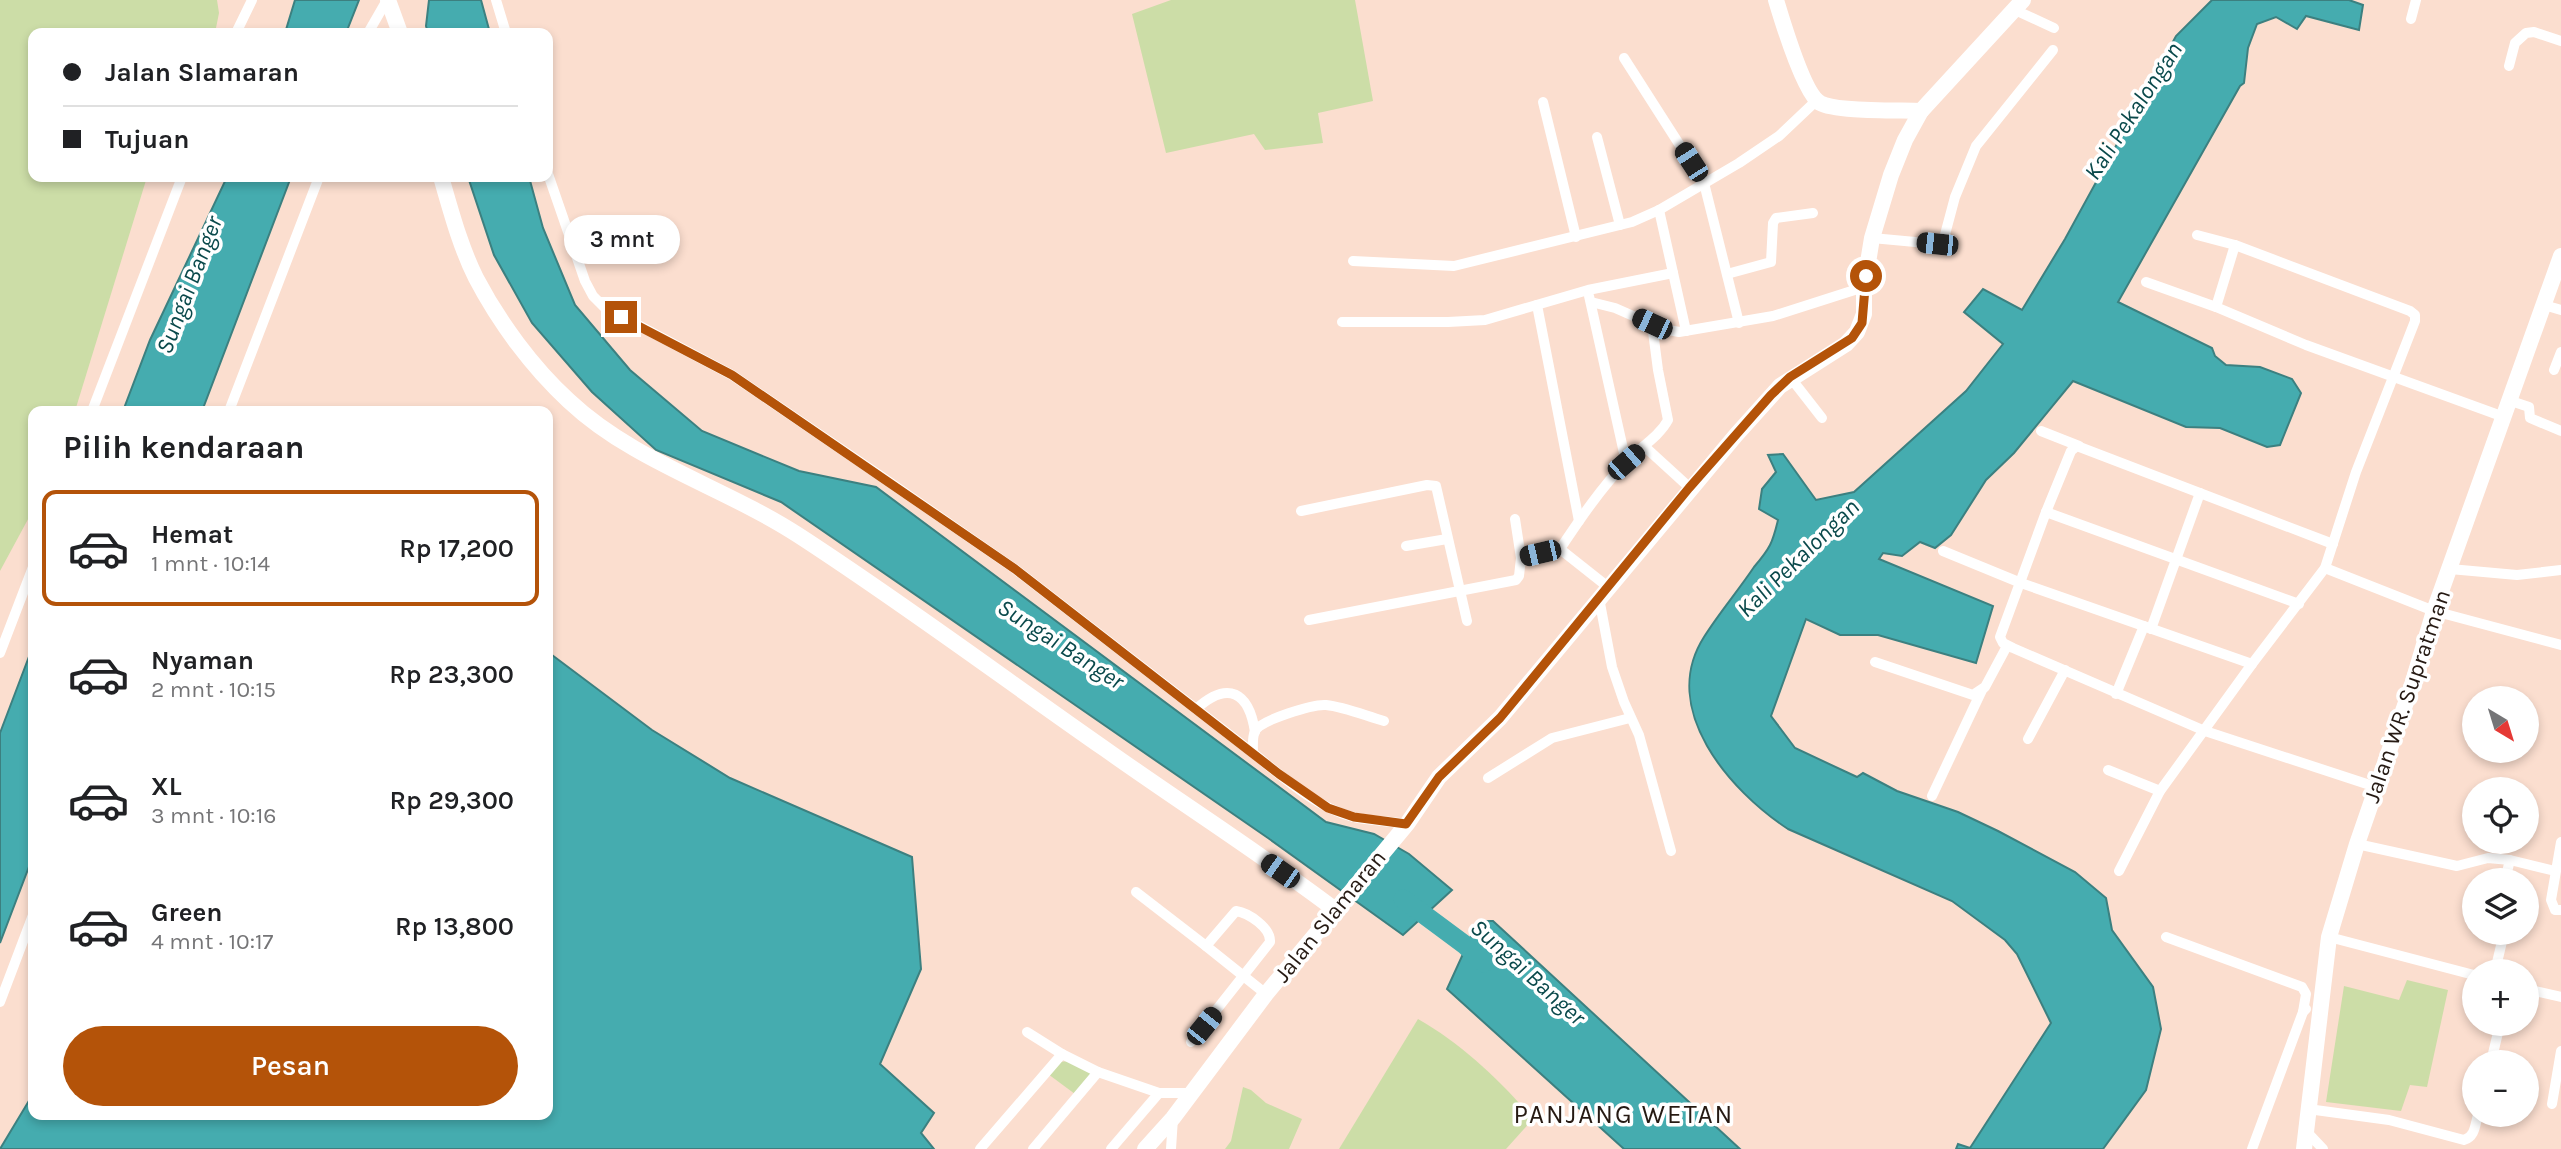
<!DOCTYPE html>
<html lang="id">
<head>
<meta charset="utf-8">
<style>
  :root { --surface:#fff; --page:#f6f6f6; --text:#202124; --muted:#757577; --line:#e0e0e0; --accent:#b45309 }
  body { margin:0; font-family:Karla,sans-serif; background:var(--page); color:var(--text); height:100vh; display:flex; flex-direction:column; font-size:26px; white-space:nowrap }
  * { box-sizing:border-box; margin:0 }
  p { font-size:23px; color:var(--muted) }
  .icon { flex:none; width:38px; height:38px; fill:none; stroke:currentColor; stroke-width:2; stroke-linecap:round; stroke-linejoin:round }
  .map { position:relative; flex:1; overflow:hidden }
  .drawer { position:absolute; left:28px; top:406px; width:525px; height:714px; display:flex; flex-direction:column; background:var(--surface); border-radius:14px; box-shadow:0 4px 10px #0003 }
  .drawer>* { flex:none }
  .hud { position:absolute; left:28px; top:28px; width:525px; height:154px; border-radius:14px; box-shadow:0 4px 10px #0003; display:grid; align-content:center; height:154px; padding:0 35px; background:var(--surface) }
  .needle { width:46px; rotate:142deg }
  .tools { position:absolute; left:2462px; top:686px; display:grid; gap:14px }
  .tools a { display:grid; place-items:center; width:77px; height:77px; border-radius:50%; background:var(--surface); box-shadow:0 4px 10px #0003; font-size:35px }
  .end { position:absolute; width:32px; height:32px; margin:-16px; border:9px solid #b45309; background:#fff; box-shadow:0 0 0 4px #fff }
  .from { border-radius:50% }
  .bubble { position:absolute; height:49px; border-radius:24px; background:var(--surface); box-shadow:0 4px 10px #0003; font-size:23px; font-weight:600; line-height:49px; text-align:center }
  .car { position:absolute; width:21px; height:42px; margin:-21px -10px; border-radius:9px; box-shadow:0 0 5px 2px #0007; background:linear-gradient(#222 24%,#8ab4d8 0 40%,#222 0 76%,#8ab4d8 0 86%,#222 0) }
  .hud b { display:flex; align-items:center; gap:24px; height:66px; font-size:26px }
  .hud b+b { border-top:2px solid var(--line) }
  .hud i { width:18px; height:18px; background:var(--text) }
  ul { padding:0; list-style:none }
  li { display:flex; align-items:center; gap:21px; height:116px; margin:0 14px 10px; padding:0 21px; border:4px solid transparent; border-radius:14px }
  li div { flex:1 }
  li b { display:block; font-size:26px }
  li em { font-style:normal; font-weight:600 }
  li.active { border-color:var(--accent) }
  li>.icon { width:63px; height:63px; stroke-width:1.5 }
  h2 { padding:0 35px; font-size:32px; line-height:84px }
  .button { display:flex; gap:14px; margin-top:auto; padding:14px 35px }
  .button a { flex:1; height:80px; border-radius:42px; background:var(--accent); color:#fff; font-size:28px; font-weight:600; line-height:80px; text-align:center }
  .map>svg:first-child { display:block }
  .green { fill:#ccdda7 }
  .water { fill:#45acaf; stroke:#3c8080; stroke-width:2 }
  .lines { fill:none; stroke-linecap:round; stroke-linejoin:round }
  .river { stroke:#45acaf; stroke-width:19 }
  .street { stroke:#fff; stroke-width:10 }
  .secondary { stroke:#fff; stroke-width:16 }
  .route { stroke:#b45309; stroke-width:9 }
  .labels { text-anchor:middle; dominant-baseline:central; stroke-width:7; stroke-linejoin:round; paint-order:stroke }
  .street-label { font-size:23px; fill:#261a13; stroke:#fff }
  .water-label { font-size:24px; font-style:italic; fill:#0a494b; stroke:#fff }
  .quarter-label { font-size:26px; letter-spacing:2px; fill:#261a13; stroke:#fff }
</style>
</head>
<body>
<div class="map">
<svg width="2561" height="1149" viewBox="0 0 2561 1149">
  <rect width="100%" height="100%" fill="#fbdecf"/>
  <g class="green">
    <polygon points="0,0 217,0 219,13 215,33 33,33 33,177 147,177 75,411 33,411 33,510 0,571"/>
    <polygon points="1171,0 1355,0 1373,101 1318,113 1323,143 1265,150 1254,134 1166,153 1132,14"/>
    <polygon points="2407,980 2448,990 2427,1087 2410,1085 2401,1111 2326,1102 2344,986 2399,1000"/>
    <path d="M1418,1019C1462,1044 1501,1081 1533,1119L1506,1149H1339Z"/>
    <polygon points="1071,1061 1094,1073 1075,1094 1048,1074 1058,1062"/>
    <polygon points="1243,1087 1251,1090 1266,1103 1302,1119 1289,1149 1225,1149 1231,1141"/>
  </g>
  <g class="water">
    <polygon points="295,0 359,0 346,33 285,33"/>
    <polygon points="429,0 481,0 490,33 428,33 426,26"/>
    <path d="M2212,0H2349L2363,5L2359,30L2306,16L2297,29L2276,17L2257,24L2248,48L2244,83L2240,86L2118,302L2212,348L2215,356L2226,365L2260,367L2292,379L2301,393L2280,445L2267,447L2220,428L2186,427L2073,381L2014,453L1986,480L1951,535L1935,548L1920,542L1902,556L1883,553L1879,559L1993,606L1976,663L1878,635H1840L1806,619L1771,716L1795,748L1857,777L1863,773L1897,791L1958,812L1998,831L2075,872L2106,898L2112,930L2153,987L2161,1029L2146,1090L2103,1149H1956L1958,1144L1970,1148L2051,1023L2017,954L2005,940L1952,901L1788,829C1730,791 1658,709 1704,637C1719,613 1738,591 1754,567C1760,560 1766,553 1770,545C1774,537 1776,528 1778,520L1759,509L1762,489L1776,472L1768,455L1783,454L1816,500L1854,492L1966,391L2003,344L1964,312L1983,289L2022,310L2065,239L2176,36Z"/>
    <polygon points="227,177 291,177 202,411 123,411 150,340"/>
    <polygon points="468,177 529,177 543,228 575,305 630,370 702,431 799,471 876,487 1326,822 1374,834 1409,854 1452,890 1403,935 1268,838 781,502 656,450 592,392 532,323 494,255"/>
    <polygon points="33,646 33,856 0,943 0,733"/>
    <polygon points="548,652 652,730 730,778 912,857 921,969 880,1064 934,1113 921,1133 934,1149 0,1149 33,1094 33,1115 548,1115"/>
    <polygon points="1478,921 1493,921 1740,1149 1624,1149 1447,989"/>
  </g>
  <g class="lines">
    <polyline class="river" points="1403,899 1465,945 1484,963"/>
    <g class="street">
      <polyline points="496,0 506,33"/>
      <polyline points="2015,10 2054,28"/>
      <polyline points="2411,19 2416,0"/>
      <polyline points="236,33 252,0"/>
      <polyline points="368,33 387,0"/>
      <polyline points="1624,58 1704,183 1739,323"/>
      <polyline points="2509,66 2515,43 2526,33 2534,32 2561,41"/>
      <polyline points="1543,102 1576,237"/>
      <polyline points="1597,137 1620,225"/>
      <polyline points="548,174 585,281 593,296 604,307 732,375 879,475 1015,569 1253,753"/>
      <polyline points="1659,210 1686,331"/>
      <polyline points="1872,238 1937,244 1943,242 1955,197 1976,146 2053,50"/>
      <polyline points="1353,261 1454,266 1632,222 1659,210 1739,163 1779,136 1816,101"/>
      <polyline points="1727,274 1771,262 1773,223 1776,218 1813,213"/>
      <polyline points="2146,282 2216,307 2306,345 2504,417"/>
      <polyline points="1589,296 1626,462"/>
      <polyline points="1591,302 1615,308 1663,329 1679,332 1773,316 1864,287"/>
      <polyline points="1537,305 1579,521"/>
      <polyline points="2544,305 2561,310"/>
      <polyline points="2216,307 2235,245"/>
      <polyline points="1342,322 1448,322 1485,320 1588,290 1673,273"/>
      <polyline points="2554,370 2561,352"/>
      <polyline points="1790,377 1822,418"/>
      <polyline points="2511,401 2529,407 2530,418 2561,431"/>
      <polyline points="92,411 182,177"/>
      <polyline points="229,411 319,177"/>
      <polyline points="2041,431 2079,446"/>
      <polyline points="1644,446 1690,488"/>
      <polyline points="1301,511 1427,485 1436,486 1467,621"/>
      <polyline points="2046,512 2299,604"/>
      <polyline points="1515,519 1521,558"/>
      <polyline points="2333,544 2077,446 2071,451 2046,512 2000,637 2003,643 2013,648 2205,731 2376,787"/>
      <polyline points="1406,546 1447,539"/>
      <polyline points="1943,551 2021,583 2252,664"/>
      <polyline points="2325,568 2434,611 2561,645"/>
      <polyline points="2450,569 2517,575 2561,570"/>
      <path d="M1608,587L1560,549C1580,519 1601,488 1626,462C1639,448 1659,437 1668,420L1658,370L1652,324"/>
      <polyline points="1599,598 1612,667 1624,702 1639,735 1671,851"/>
      <polyline points="1309,620 1516,580 1519,576 1521,558 1560,549"/>
      <polyline points="2151,629 2200,493"/>
      <polyline points="0,653 33,567"/>
      <polyline points="1875,662 1973,695 1985,687 2007,646"/>
      <polyline points="2116,694 2144,626"/>
      <path d="M1196,709C1228,680 1249,692 1255,732"/>
      <path d="M1384,721C1366,716 1345,707 1326,705C1313,704 1261,720 1255,731C1252,737 1253,746 1253,753C1283,777 1315,807 1353,817C1370,821 1389,821 1407,824"/>
      <polyline points="2028,739 2065,670"/>
      <polyline points="2108,770 2160,791"/>
      <polyline points="1488,778 1552,738 1630,718"/>
      <polyline points="1932,796 1982,690"/>
      <polyline points="2561,842 2551,900 2555,910 2561,910"/>
      <polyline points="2357,844 2457,866 2488,858 2510,860 2555,871"/>
      <polyline points="2119,871 2160,791 2252,664 2325,568 2356,472 2415,321 2415,315 2410,311 2235,245 2197,235"/>
      <polyline points="2505,880 2510,860"/>
      <polyline points="1136,892 1206,946"/>
      <polyline points="2166,937 2302,987 2306,994 2303,1012"/>
      <polyline points="2329,937 2474,975"/>
      <polyline points="2495,971 2504,933"/>
      <polyline points="2527,989 2561,997"/>
      <polyline points="0,1002 33,915"/>
      <polyline points="1027,1032 1062,1054"/>
      <path d="M1191,1042L1270,942C1271,928 1249,913 1236,911L1206,946L1266,994"/>
      <polyline points="2491,1062 2500,1024"/>
      <polyline points="2552,1104 2561,1051"/>
      <path d="M2308,1109L2389,1120L2464,1140C2475,1137 2475,1125 2478,1115"/>
      <polyline points="2306,1131 2323,1149"/>
      <polyline points="980,1149 1062,1054 1098,1072 1159,1093"/>
      <polyline points="1033,1149 1098,1072"/>
      <polyline points="1111,1149 1159,1093 1190,1093"/>
      <polyline points="1171,1149 1173,1118"/>
      <polyline points="2252,1149 2303,1012 2306,1009"/>
    </g>
    <g class="secondary">
      <polyline points="388,0 400,33"/>
      <path d="M1776,0C1782,20 1804,94 1820,103C1835,112 1901,110 1921,111"/>
      <path d="M441,177C451,211 460,246 476,278C499,322 532,367 569,401C634,462 724,487 798,535C903,603 1003,678 1105,749C1181,803 1260,853 1334,909"/>
      <polyline points="1145,1149 1173,1118 1266,994 1407,824 1439,777 1500,718 1736,435 1780,386 1846,344 1857,332 1864,314 1864,287 1872,238 1891,175 1905,140 1921,111 2023,0"/>
      <polyline points="2304,1149 2329,937 2357,844 2412,685 2434,611 2561,256"/>
    </g>
  </g>
  <g class="lines">
    <polyline class="route" points="621,317 732,375 1015,569 1279,774 1328,808 1354,817 1406,824 1439,777 1500,718 1689,488 1771,395 1790,377 1852,338 1862,323 1866,276"/>
  </g>
  <g class="labels">
    <g class="street-label">
      <text transform="translate(2407 696) rotate(-71)">Jalan WR. Supratman</text>
      <text transform="translate(1330 916) rotate(-51)">Jalan Slamaran</text>
    </g>
    <g class="water-label">
      <text transform="translate(2133 111) rotate(-57)">Kali Pekalongan</text>
      <text transform="translate(189 285) rotate(-69)">Sungai Banger</text>
      <text transform="translate(1798 558) rotate(-44)">Kali Pekalongan</text>
      <text transform="translate(1061 644) rotate(33)">Sungai Banger</text>
      <text transform="translate(1528 972) rotate(42)">Sungai Banger</text>
    </g>
    <g class="quarter-label">
      <text x="1624" y="1114">PANJANG WETAN</text>
    </g>
  </g>
</svg>
<div class="tools">
<a><svg class="needle" viewBox="-14 -14 28 28"><path d="M0-13l5 13h-10z" fill="#e53935"/><path d="M0 13l5-13h-10z" fill="#757577"/></svg></a>
<a><svg class="icon" aria-label="locate" viewBox="0 0 24 24"><circle cx="12" cy="12" r="6"/><path d="M12 2v4M12 18v4M2 12h4M18 12h4"/></svg></a>
<a><svg class="icon" aria-label="layers" viewBox="0 0 24 24"><path d="M12 4l9 5-9 5-9-5zM3 14l9 5 9-5"/></svg></a>
<a>+</a>
<a>−</a>
</div>
<i class="end from" style="left:1866px;top:276px"></i>
<i class="end" style="left:621px;top:317px"></i>
<div class="bubble" style="left:564px;top:215px;width:116px">3 mnt</div>
<i class="car" style="left:1691px;top:162px;rotate:327deg"></i>
<i class="car" style="left:1937px;top:244px;rotate:276deg"></i>
<i class="car" style="left:1652px;top:324px;rotate:295deg"></i>
<i class="car" style="left:1626px;top:462px;rotate:49deg"></i>
<i class="car" style="left:1540px;top:553px;rotate:257deg"></i>
<i class="car" style="left:1280px;top:871px;rotate:305deg"></i>
<i class="car" style="left:1204px;top:1026px;rotate:39deg"></i>
<div class="hud">
<b><i class="from"></i>Jalan Slamaran</b>
<b><i></i>Tujuan</b>
</div>
<section class="drawer">
<h2>Pilih kendaraan</h2>
<ul>
<li class="active"><svg class="icon" aria-label="car" viewBox="0 0 24 24"><path d="M5 17H2v-5l4-1 3-4h7l3 4 3 1v5h-3M9 17h6M6 11h13"/><circle cx="7" cy="17" r="2"/><circle cx="17" cy="17" r="2"/></svg><div><b>Hemat</b><p>1 mnt · 10:14</p></div><em>Rp 17,200</em></li>
<li><svg class="icon" aria-label="car" viewBox="0 0 24 24"><path d="M5 17H2v-5l4-1 3-4h7l3 4 3 1v5h-3M9 17h6M6 11h13"/><circle cx="7" cy="17" r="2"/><circle cx="17" cy="17" r="2"/></svg><div><b>Nyaman</b><p>2 mnt · 10:15</p></div><em>Rp 23,300</em></li>
<li><svg class="icon" aria-label="car" viewBox="0 0 24 24"><path d="M5 17H2v-5l4-1 3-4h7l3 4 3 1v5h-3M9 17h6M6 11h13"/><circle cx="7" cy="17" r="2"/><circle cx="17" cy="17" r="2"/></svg><div><b>XL</b><p>3 mnt · 10:16</p></div><em>Rp 29,300</em></li>
<li><svg class="icon" aria-label="car" viewBox="0 0 24 24"><path d="M5 17H2v-5l4-1 3-4h7l3 4 3 1v5h-3M9 17h6M6 11h13"/><circle cx="7" cy="17" r="2"/><circle cx="17" cy="17" r="2"/></svg><div><b>Green</b><p>4 mnt · 10:17</p></div><em>Rp 13,800</em></li>
</ul>
<div class="button"><a>Pesan</a></div>
</section>
</div>
</body>
</html>
